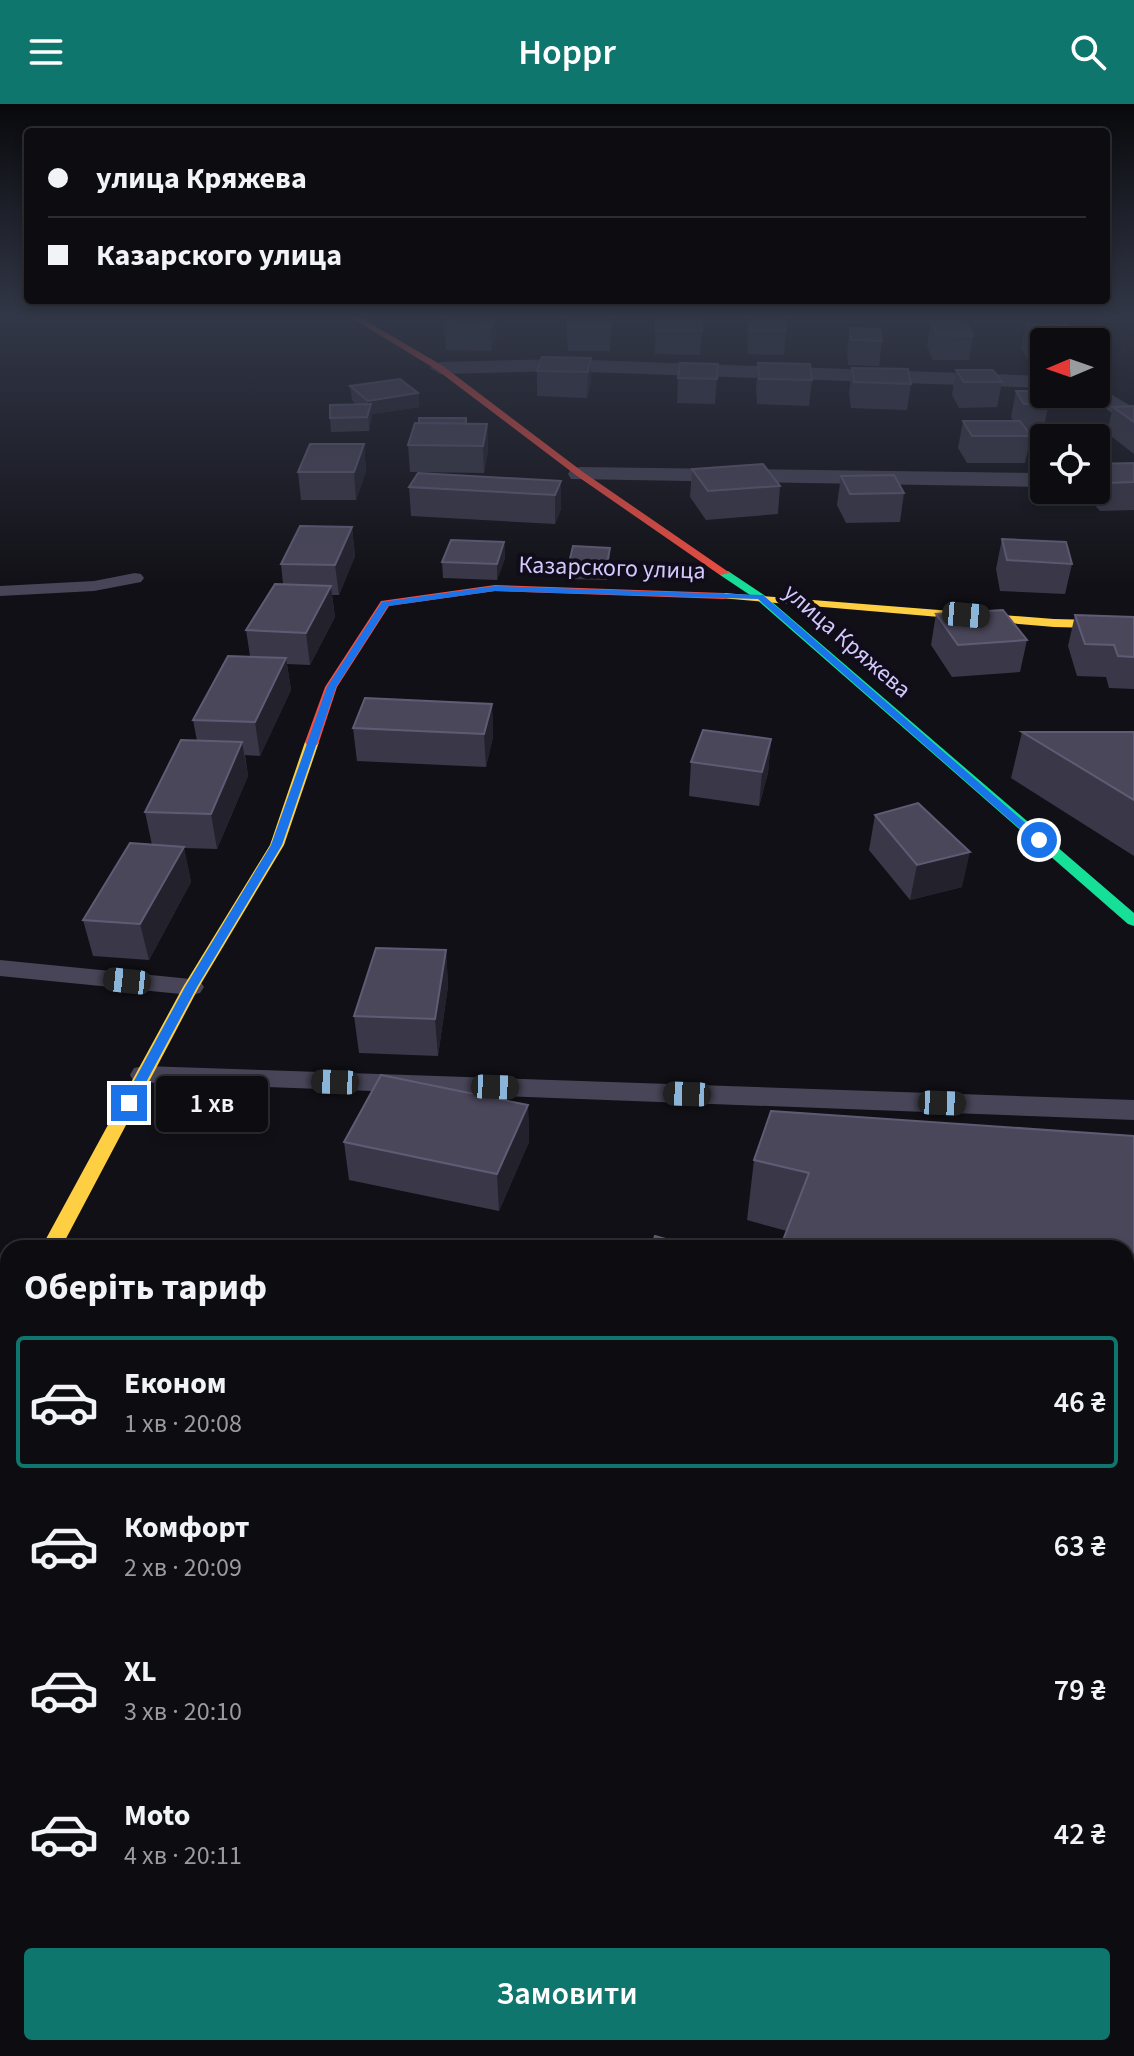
<!DOCTYPE html>
<html lang="uk">
<head>
<meta charset="utf-8">
<style>
  :root { --surface:#0d0c10; --page:#161519; --text:#f1f3f6; --muted:#9a9b9f; --line:#2d2c30; --accent:#0f766e }
  body { margin:0; font-family:"Source Sans 3",sans-serif; background:var(--page); color:var(--text); height:100vh; display:flex; flex-direction:column; font-size:30px; white-space:nowrap }
  * { box-sizing:border-box; margin:0 }
  p { font-size:26px; color:var(--muted) }
  .icon { flex:none; width:44px; height:44px; fill:none; stroke:currentColor; stroke-width:2; stroke-linecap:round; stroke-linejoin:round }
  .map { position:relative; flex:1; overflow:hidden }
  .drawer { position:absolute; left:0px; top:1136px; width:1134px; height:816px; display:flex; flex-direction:column; background:var(--surface); border-radius:24px 24px 0 0; box-shadow:0 4px 12px #0003,0 0 0 2px var(--line) }
  .drawer>* { flex:none }
  .hud { position:absolute; left:24px; top:24px; width:1086px; height:176px; border-radius:8px; box-shadow:0 4px 12px #0003,0 0 0 2px var(--line); display:grid; align-content:center; height:176px; padding:0 24px; background:var(--surface) }
  .needle { width:52px; rotate:268deg }
  .tools { position:absolute; left:1030px; top:224px; display:grid; gap:16px }
  .tools a { display:grid; place-items:center; width:80px; height:80px; border-radius:8px; background:var(--surface); box-shadow:0 4px 12px #0003,0 0 0 2px var(--line); font-size:40px }
  .end { position:absolute; width:36px; height:36px; margin:-18px; border:10px solid #1a73e8; background:#fff; box-shadow:0 0 0 4px #fff }
  .from { border-radius:50% }
  .bubble { position:absolute; height:56px; border-radius:8px; background:var(--surface); box-shadow:0 4px 12px #0003,0 0 0 2px var(--line); font-size:26px; font-weight:600; line-height:56px; text-align:center }
  .car { position:absolute; width:24px; height:48px; margin:-24px -12px; border-radius:10px; box-shadow:0 0 6px 2px #0007; background:linear-gradient(#222 24%,#8ab4d8 0 40%,#222 0 76%,#8ab4d8 0 86%,#222 0) }
  .hud b { display:flex; align-items:center; gap:28px; height:76px; font-size:30px }
  .hud b+b { border-top:2px solid var(--line) }
  .hud i { width:20px; height:20px; background:var(--text) }
  ul { padding:0; list-style:none }
  li { display:flex; align-items:center; gap:24px; height:132px; margin:0 16px 12px; padding:0 8px; border:4px solid transparent; border-radius:8px }
  li div { flex:1 }
  li b { display:block; font-size:30px }
  li em { font-style:normal; font-weight:600 }
  li.active { border-color:var(--accent) }
  li>.icon { width:72px; height:72px; stroke-width:1.5 }
  h2 { padding:0 24px; font-size:36px; line-height:96px }
  .button { display:flex; gap:16px; margin-top:auto; padding:16px 24px }
  .button a { flex:1; height:92px; border-radius:8px; background:var(--accent); color:#fff; font-size:32px; font-weight:600; line-height:92px; text-align:center }
  header { display:flex; justify-content:space-between; align-items:center; height:104px; padding:0 24px; background:var(--accent); color:#fff; font-size:36px; font-weight:600 }
  .map>svg:first-child { display:block }
  .green { fill:#0f2022 }
  .lines { fill:none; stroke-linecap:round; stroke-linejoin:round }
  .lane { fill:#474557; fill-rule:evenodd }
  .street { fill:#474557; fill-rule:evenodd }
  .fast { fill:#16e098; fill-rule:evenodd }
  .slow { fill:#ffcf43; fill-rule:evenodd }
  .jam { fill:#f24e42; fill-rule:evenodd }
  .wall { fill:#3a3748 }
  .shaded-wall { fill:#23212c }
  .building { fill:#4b475b; stroke:#605b74; stroke-width:2 }
  .route { fill:#1a73e8 }
  .labels { text-anchor:middle; dominant-baseline:central; stroke-width:8; stroke-linejoin:round; paint-order:stroke }
  .far-street-label { font-size:24px; fill:#d3c9fc; stroke:#100c1a }
</style>
</head>
<body>
<header><svg class="icon" aria-label="menu" viewBox="0 0 24 24"><path d="M4 6h16M4 12h16M4 18h16"/></svg>Hoppr<svg class="icon" aria-label="search" viewBox="0 0 24 24"><circle cx="10" cy="10" r="6"/><path d="M15 15l6 6"/></svg></header>
<div class="map">
<svg width="1134" height="1952" viewBox="0 0 1134 1952">
  <rect width="100%" height="100%" fill="#111016"/>
  <polygon class="green" points="0,1447 8,1449 8,1944 1126,1944 1126,1833 1134,1836 1134,1952 0,1952"/>
  <g class="lines">
    <g class="lane">
      <polygon points="135,469 141,470 144,474 141,478 94,487 0,492 0,482 94,477"/>
      <polygon points="0,856 191,875 200,877 204,883 200,889 191,891 0,872"/>
      <polygon points="144,962 1134,996 1134,1016 134,978 130,971 134,964"/>
      <polygon points="0,1426 8,1429 8,1463 0,1460"/>
      <polygon points="1126,1865 1134,1868 1134,1916 1126,1913"/>
      <polygon points="360,1944 408,1944 405,1952 357,1952"/>
    </g>
    <g class="street">
      <polygon points="561,255 1044,272 1044,284 561,267 440,270 430,264 440,258"/>
      <polygon points="1096,281 1134,304 1134,321 1126,319 1088,292 1096,290"/>
      <polygon points="580,363 1044,369 1044,383 571,375 568,370 571,365"/>
    </g>
    <g class="fast">
      <polygon points="720,467 728,467 764,491 1134,809 1134,822 1128,820 756,495 720,471"/>
      <polygon points="0,1190 8,1192 8,1208 0,1206"/>
    </g>
    <g class="slow">
      <polygon points="724,489 1054,515 1134,517 1134,525 1054,523 720,494 720,490"/>
      <polygon points="312,634 319,638 284,741 199,883 61,1144 41,1144 183,883 270,741 305,638"/>
      <polygon points="1126,1528 1134,1531 1134,1555 1126,1552"/>
    </g>
    <g class="jam">
      <polygon points="347,211 356,211 443,262 583,368 730,469 720,471 577,372 437,266"/>
      <polygon points="495,481 724,489 730,492 724,495 495,487 389,502 337,583 319,638 317,641 307,641 305,638 325,583 381,497"/>
    </g>
  </g>
  <g class="wall">
    <polygon points="449,211 496,211 497,230 491,247 446,246 444,222"/>
    <polygon points="566,211 611,223 610,247 568,247"/>
    <polygon points="656,211 702,227 700,251 655,250"/>
    <polygon points="749,214 786,227 784,251 748,250 747,237"/>
    <polygon points="931,218 973,232 969,256 933,256 927,242"/>
    <polygon points="1026,220 1076,233 1075,238 1044,238 1044,256 1028,256 1021,244"/>
    <polygon points="850,224 882,237 879,262 848,261 847,248"/>
    <polygon points="591,254 591,279 587,294 537,292 537,267"/>
    <polygon points="1034,258 1044,258 1044,290 1069,290 1066,303 1048,303 1043,327 1027,327 1031,332 1025,359 967,359 958,344 963,317 1013,317 1011,313 1016,287 1031,287 1029,283"/>
    <polygon points="758,259 812,276 809,302 757,300 756,284"/>
    <polygon points="718,260 715,300 677,299 678,274"/>
    <polygon points="852,264 911,280 907,306 851,304 849,289"/>
    <polygon points="956,266 1002,278 997,303 959,304 952,291"/>
    <polygon points="350,282 418,289 419,303 372,310 369,327 331,328 330,314 357,301 352,296"/>
    <polygon points="1134,302 1134,350 1107,329 1113,303"/>
    <polygon points="466,320 487,320 488,347 484,369 410,368 408,341"/>
    <polygon points="1053,320 1096,334 1050,334"/>
    <polygon points="364,340 366,367 356,396 301,396 298,368"/>
    <polygon points="1134,359 1134,406 1100,407 1083,388 1083,386 1096,386 1096,360"/>
    <polygon points="692,365 780,382 778,410 706,416 690,393"/>
    <polygon points="841,372 904,389 900,418 846,419 837,401"/>
    <polygon points="561,377 561,405 555,420 411,412 409,383"/>
    <polygon points="352,423 355,452 339,491 332,491 335,513 310,561 287,560 291,586 260,652 245,651 248,672 217,745 184,744 191,778 149,856 93,852 83,816 152,741 145,708 197,637 193,616 250,552 246,526 283,480 281,460"/>
    <polygon points="1002,435 1072,460 1065,490 1000,487 996,465"/>
    <polygon points="504,438 505,454 497,476 443,474 442,458"/>
    <polygon points="610,444 609,459 607,476 569,475 569,459"/>
    <polygon points="936,510 1027,536 1020,568 952,573 931,541"/>
    <polygon points="1075,511 1134,513 1134,585 1109,584 1106,573 1077,572 1068,542"/>
    <polygon points="492,600 493,633 486,663 357,657 353,624"/>
    <polygon points="1022,628 1134,628 1134,752 1011,674"/>
    <polygon points="771,635 768,669 759,702 689,692 691,658"/>
    <polygon points="875,711 962,783 910,796 869,746"/>
    <polygon points="446,846 448,882 438,952 359,949 354,912"/>
    <polygon points="528,1001 529,1038 499,1107 349,1076 344,1038"/>
    <polygon points="1134,1032 1134,1417 1126,1414 1126,1144 787,1127 747,1116 754,1056"/>
  </g>
  <g class="shaded-wall">
    <polygon points="495,211 496,211 497,230 491,247 491,223"/>
    <polygon points="591,254 591,279 587,294 588,268"/>
    <polygon points="418,289 419,303 372,310 369,327 368,297"/>
    <polygon points="487,320 488,347 484,369 483,342"/>
    <polygon points="364,340 366,367 356,396 354,368"/>
    <polygon points="561,377 561,405 555,420 555,391"/>
    <polygon points="352,423 355,452 339,491 335,461"/>
    <polygon points="504,438 505,454 497,476 497,460"/>
    <polygon points="610,444 609,459 607,476 607,460"/>
    <polygon points="331,482 335,513 310,561 306,529"/>
    <polygon points="286,554 291,586 260,652 255,618"/>
    <polygon points="492,600 493,633 486,663 484,630"/>
    <polygon points="771,635 768,669 759,702 762,668"/>
    <polygon points="242,638 248,672 217,745 211,710"/>
    <polygon points="184,743 191,778 149,856 140,820"/>
    <polygon points="970,748 962,783 910,796 917,761"/>
    <polygon points="446,846 448,882 438,952 435,915"/>
    <polygon points="528,1001 529,1038 499,1107 497,1070"/>
  </g>
  <g class="building">
    <polygon points="449,211 495,211 491,223 444,222"/>
    <polygon points="566,211 608,211 611,223 568,223"/>
    <polygon points="656,211 702,211 702,227 656,226"/>
    <polygon points="749,214 785,214 786,227 750,226"/>
    <polygon points="931,218 966,218 973,232 937,231"/>
    <polygon points="1026,220 1068,221 1076,233 1033,232"/>
    <polygon points="850,224 880,225 882,237 851,236"/>
    <polygon points="542,253 591,254 588,268 537,267"/>
    <polygon points="1034,258 1044,258 1044,277 1042,277"/>
    <polygon points="680,259 718,260 717,275 678,274"/>
    <polygon points="758,259 810,260 812,276 759,275"/>
    <polygon points="852,264 908,265 911,280 854,278"/>
    <polygon points="956,266 993,266 1002,278 964,278"/>
    <polygon points="400,275 418,289 368,297 350,282"/>
    <polygon points="1016,287 1039,287 1048,300 1024,300"/>
    <polygon points="371,300 367,313 330,314 330,301"/>
    <polygon points="1134,302 1134,318 1113,303"/>
    <polygon points="419,314 466,314 466,320 419,319"/>
    <polygon points="963,317 1020,317 1031,332 972,332"/>
    <polygon points="415,319 487,320 483,342 408,341"/>
    <polygon points="1053,320 1083,320 1096,334 1064,334"/>
    <polygon points="310,340 364,340 354,368 298,368"/>
    <polygon points="1134,359 1134,378 1106,379 1096,367 1096,360"/>
    <polygon points="763,360 780,382 708,387 692,365"/>
    <polygon points="418,369 561,377 555,391 409,383"/>
    <polygon points="894,371 904,389 850,390 841,372"/>
    <polygon points="300,422 352,423 335,461 281,460"/>
    <polygon points="1002,435 1066,438 1072,460 1007,456"/>
    <polygon points="451,436 504,438 497,460 442,458"/>
    <polygon points="573,442 610,444 607,460 569,459"/>
    <polygon points="275,480 331,482 306,529 246,526"/>
    <polygon points="1003,506 1027,536 958,541 936,510"/>
    <polygon points="1075,511 1134,513 1134,553 1118,552 1114,541 1085,540"/>
    <polygon points="228,552 286,554 255,618 193,616"/>
    <polygon points="365,594 492,600 484,630 353,624"/>
    <polygon points="703,626 771,635 762,668 691,658"/>
    <polygon points="1022,628 1134,628 1134,696"/>
    <polygon points="181,636 242,638 211,710 145,708"/>
    <polygon points="918,699 970,748 917,761 875,711"/>
    <polygon points="130,739 184,743 140,820 83,816"/>
    <polygon points="376,844 446,846 435,915 354,912"/>
    <polygon points="381,971 528,1001 497,1070 344,1038"/>
    <polygon points="771,1007 1134,1032 1134,1350 1126,1348 1126,1144 780,1144 809,1069 754,1056"/>
    <polygon points="655,1132 697,1144 651,1144"/>
  </g>
  <linearGradient id="sky" x2="0" y2="1"><stop stop-color="#09090c"/><stop offset="0.44" stop-color="#323747"/><stop offset="1" stop-color="#323747" stop-opacity="0"/></linearGradient>
  <rect width="1134" height="484" fill="url(#sky)"/>
  <polygon class="route" points="495,482 763,491 1045,736 1035,738 758,495 495,487 388,502 336,583 282,741 197,883 135,999 133,1002 124,1002 122,999 185,883 271,741 327,583 382,498"/>
  <g class="labels">
    <g class="far-street-label">
      <text transform="translate(612 464) rotate(2)">Казарского улица</text>
      <text transform="translate(847 537) rotate(41)">улица Кряжева</text>
    </g>
  </g>
</svg>
<div class="tools">
<a><svg class="needle" viewBox="-14 -14 28 28"><path d="M0-13l5 13h-10z" fill="#e53935"/><path d="M0 13l5-13h-10z" fill="#9a9b9f"/></svg></a>
<a><svg class="icon" aria-label="locate" viewBox="0 0 24 24"><circle cx="12" cy="12" r="6"/><path d="M12 2v4M12 18v4M2 12h4M18 12h4"/></svg></a>
</div>
<i class="end from" style="left:1039px;top:736px"></i>
<i class="end" style="left:129px;top:999px"></i>
<div class="bubble" style="left:156px;top:972px;width:112px">1 хв</div>
<i class="car" style="left:966px;top:511px;rotate:95deg"></i>
<i class="car" style="left:127px;top:877px;rotate:276deg"></i>
<i class="car" style="left:335px;top:978px;rotate:272deg"></i>
<i class="car" style="left:495px;top:983px;rotate:92deg"></i>
<i class="car" style="left:687px;top:990px;rotate:272deg"></i>
<i class="car" style="left:942px;top:999px;rotate:92deg"></i>
<div class="hud">
<b><i class="from"></i>улица Кряжева</b>
<b><i></i>Казарского улица</b>
</div>
<section class="drawer">
<h2>Оберіть тариф</h2>
<ul>
<li class="active"><svg class="icon" aria-label="car" viewBox="0 0 24 24"><path d="M5 17H2v-5l4-1 3-4h7l3 4 3 1v5h-3M9 17h6M6 11h13"/><circle cx="7" cy="17" r="2"/><circle cx="17" cy="17" r="2"/></svg><div><b>Економ</b><p>1 хв · 20:08</p></div><em>46 ₴</em></li>
<li><svg class="icon" aria-label="car" viewBox="0 0 24 24"><path d="M5 17H2v-5l4-1 3-4h7l3 4 3 1v5h-3M9 17h6M6 11h13"/><circle cx="7" cy="17" r="2"/><circle cx="17" cy="17" r="2"/></svg><div><b>Комфорт</b><p>2 хв · 20:09</p></div><em>63 ₴</em></li>
<li><svg class="icon" aria-label="car" viewBox="0 0 24 24"><path d="M5 17H2v-5l4-1 3-4h7l3 4 3 1v5h-3M9 17h6M6 11h13"/><circle cx="7" cy="17" r="2"/><circle cx="17" cy="17" r="2"/></svg><div><b>XL</b><p>3 хв · 20:10</p></div><em>79 ₴</em></li>
<li><svg class="icon" aria-label="car" viewBox="0 0 24 24"><path d="M5 17H2v-5l4-1 3-4h7l3 4 3 1v5h-3M9 17h6M6 11h13"/><circle cx="7" cy="17" r="2"/><circle cx="17" cy="17" r="2"/></svg><div><b>Moto</b><p>4 хв · 20:11</p></div><em>42 ₴</em></li>
</ul>
<div class="button"><a>Замовити</a></div>
</section>
</div>
</body>
</html>
